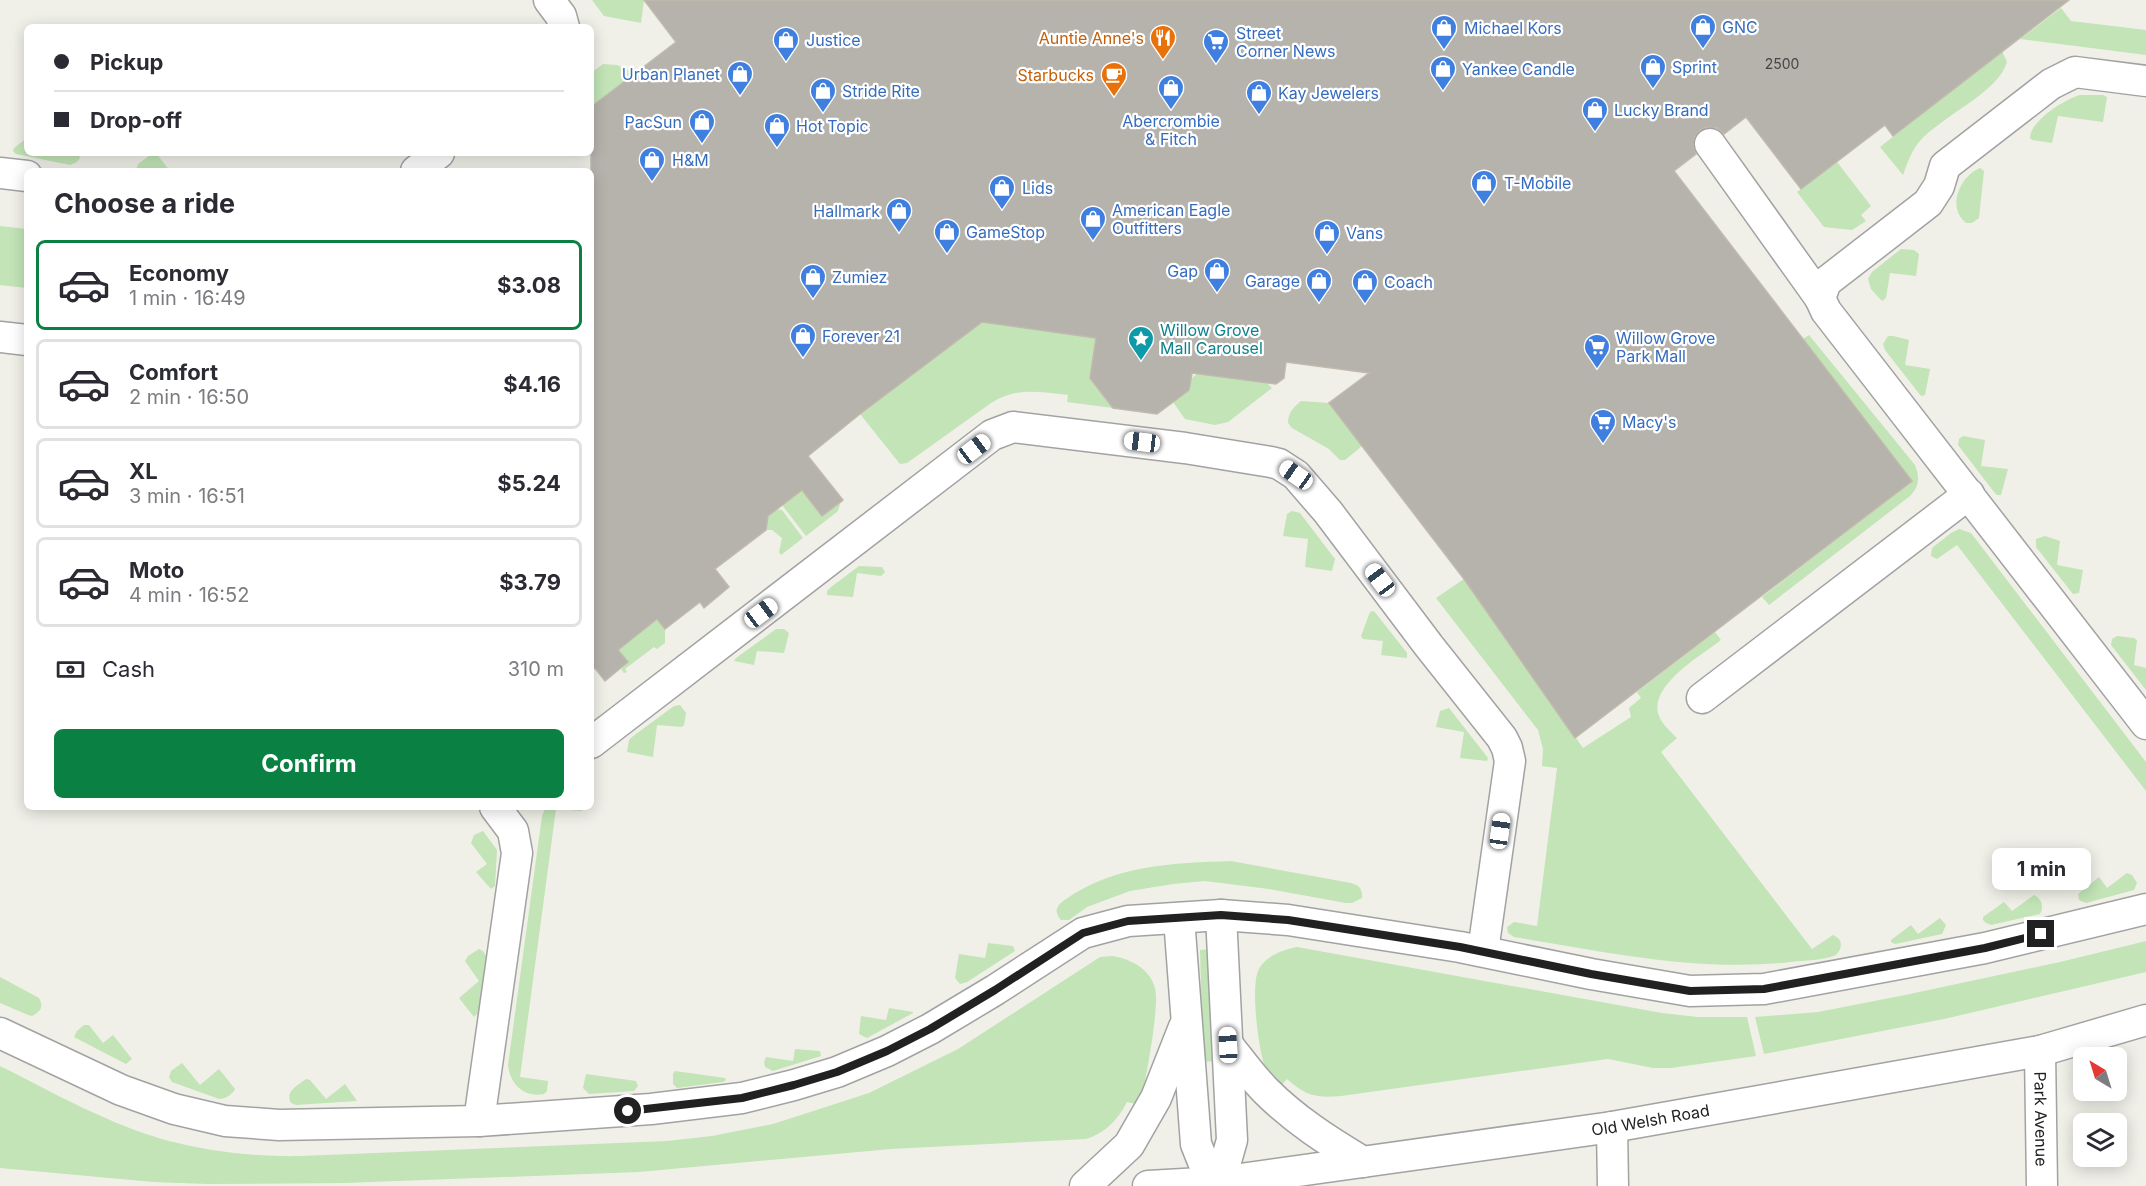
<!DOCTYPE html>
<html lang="en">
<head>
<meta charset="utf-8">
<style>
  :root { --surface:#fff; --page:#f2f2f3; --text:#2b2b33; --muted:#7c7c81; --line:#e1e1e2; --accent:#0b8043 }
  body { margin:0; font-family:Inter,sans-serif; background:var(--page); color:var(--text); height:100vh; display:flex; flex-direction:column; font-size:22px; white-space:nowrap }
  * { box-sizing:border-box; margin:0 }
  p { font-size:20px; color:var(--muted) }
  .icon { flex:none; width:33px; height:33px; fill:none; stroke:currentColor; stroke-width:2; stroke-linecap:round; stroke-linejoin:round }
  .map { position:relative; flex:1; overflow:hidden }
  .drawer { position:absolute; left:24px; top:168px; width:570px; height:642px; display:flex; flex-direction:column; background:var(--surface); border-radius:9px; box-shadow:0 3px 15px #0003 }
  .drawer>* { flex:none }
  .banner { position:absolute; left:24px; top:24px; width:570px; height:132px; border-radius:9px; box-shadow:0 3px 15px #0003; display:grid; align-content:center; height:132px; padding:0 30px; background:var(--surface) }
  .needle { width:39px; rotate:322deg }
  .fabs { position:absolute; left:2073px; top:1047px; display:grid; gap:12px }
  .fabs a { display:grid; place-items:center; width:54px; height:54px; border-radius:9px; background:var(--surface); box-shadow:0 3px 15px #0003; font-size:30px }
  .end { position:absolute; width:27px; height:27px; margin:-14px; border:8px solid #212121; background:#fff; box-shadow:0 0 0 3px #fff }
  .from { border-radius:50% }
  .bubble { position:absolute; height:42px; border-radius:9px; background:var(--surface); box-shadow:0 3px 15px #0003; font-size:20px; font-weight:700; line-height:42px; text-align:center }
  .car { position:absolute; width:18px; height:36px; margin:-18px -9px; border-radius:8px; box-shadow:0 0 4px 2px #0007; background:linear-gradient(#fff 24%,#345 0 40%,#fff 0 76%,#345 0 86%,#fff 0) }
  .banner b { display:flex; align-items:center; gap:21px; height:57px; font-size:22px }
  .banner b+b { border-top:2px solid var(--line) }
  .banner i { width:15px; height:15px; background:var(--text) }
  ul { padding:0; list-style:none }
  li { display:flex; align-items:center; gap:18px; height:90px; margin:0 12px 9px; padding:0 18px; border:3px solid var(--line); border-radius:9px }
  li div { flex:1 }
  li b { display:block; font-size:22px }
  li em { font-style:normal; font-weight:700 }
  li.on { border-color:var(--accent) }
  li>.icon { width:54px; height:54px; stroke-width:1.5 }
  h2 { padding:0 30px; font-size:27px; line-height:72px }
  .pay { display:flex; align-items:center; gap:15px; height:66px; padding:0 30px; font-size:22px }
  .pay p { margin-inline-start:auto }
  .cta { display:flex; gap:12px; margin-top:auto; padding:12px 30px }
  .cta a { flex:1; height:69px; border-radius:9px; background:var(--accent); color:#fff; font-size:24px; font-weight:700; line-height:69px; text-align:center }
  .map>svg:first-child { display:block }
  .grass { fill:#c2e4b6 }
  .building { fill:#b6b2ac; stroke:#c1baad; stroke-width:1.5 }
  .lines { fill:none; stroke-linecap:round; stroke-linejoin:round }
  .minor-casing { stroke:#a2a2a2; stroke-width:33 }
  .minor { stroke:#fff; stroke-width:30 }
  .route { stroke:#212121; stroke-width:8 }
  .labels { text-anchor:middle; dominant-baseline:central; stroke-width:4.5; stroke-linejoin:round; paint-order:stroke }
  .number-label { font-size:14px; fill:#464544 }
  .shop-label { font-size:16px; fill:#366cbe; stroke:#fff; text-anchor:start }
  .food-label { font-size:16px; fill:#c56008; stroke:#fff; text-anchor:end }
  .culture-label { font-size:16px; fill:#0d838f; stroke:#fff; text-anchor:start }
  .street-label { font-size:16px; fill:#212121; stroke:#fff }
</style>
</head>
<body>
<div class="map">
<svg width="2146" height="1186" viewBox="0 0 2146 1186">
  <rect width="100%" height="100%" fill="#f0f0e9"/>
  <g class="grass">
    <polygon points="592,0 644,0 641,23 604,16"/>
    <polygon points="2061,8 2071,21 2146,30 2146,55 2020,39"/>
    <path d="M2002,51L2007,62C1999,92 1940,117 1919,142C1911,152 1907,164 1903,175L1880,147Z"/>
    <polygon points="603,64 617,65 635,73 591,107 591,73"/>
    <path d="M2080,95H2103L2107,97L2103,122L2058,116L2052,143L2032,140L2030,138C2030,121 2065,99 2080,95Z"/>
    <polygon points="27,138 27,153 45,153 47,155 49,153 78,153 80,158 77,162 70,165 16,154 13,151 14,148"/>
    <polygon points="153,153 156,153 170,171 136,171 138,164"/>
    <polygon points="1837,162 1871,206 1861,215 1866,221 1852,230 1824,227 1797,192"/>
    <path d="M1980,168L1984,171L1979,218L1972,223H1966C1946,207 1960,176 1980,168Z"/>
    <polygon points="0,226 27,229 27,288 0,285"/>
    <polygon points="1901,249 1914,250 1919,254 1916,276 1890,273 1886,298 1882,301 1871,289 1868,279 1872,272"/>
    <path d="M982,322L1098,327L1090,378L1113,408L1067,402L1068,395C1038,392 1017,387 991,403L907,463L900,464L860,414Z"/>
    <path d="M1809,335L1915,465C1920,477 1919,487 1910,496L1769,605L1762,597L1912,481L1803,339Z"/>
    <polygon points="1888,336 1893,336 1909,340 1905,365 1930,369 1925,395 1921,396 1885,350 1883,344"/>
    <polygon points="1200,371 1267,383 1272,388 1228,422 1215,425 1185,419 1173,402 1189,390 1191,379"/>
    <path d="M1301,401L1329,403L1362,446L1345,460H1340L1329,449L1292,428L1288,423C1288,412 1294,407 1301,401Z"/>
    <polygon points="1963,436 1985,440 1981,466 2008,469 2001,495 1997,495 1994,492 1958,445 1959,439"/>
    <polygon points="802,490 822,516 841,501 838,511 806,536 775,496"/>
    <polygon points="770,508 782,510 803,538 781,555 779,552 782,538 772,530 766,530"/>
    <polygon points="1292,511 1300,513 1335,559 1332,571 1305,567 1308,539 1283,536 1287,514"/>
    <polygon points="1959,529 1971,533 2146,762 2146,791 1957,545 1937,559 1931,556 1932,548 1951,533"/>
    <polygon points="2045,536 2060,541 2057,565 2083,570 2079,593 2073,594 2036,547 2036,539"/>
    <polygon points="859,566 882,567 885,572 881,576 857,573 853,597 827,595 827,591 831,587"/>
    <path d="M1464,579L1583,748L1631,717L1629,708L1641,698L1637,692L1715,632L1721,640C1702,655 1647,686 1659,716C1662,724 1671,732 1677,738L1661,752L1812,949L1833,935C1843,939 1843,948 1836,955C1822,961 1805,960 1791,962C1696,972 1606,952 1514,937L1508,933L1507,927L1514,922L1537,926L1557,768L1542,766L1543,749L1538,730L1436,598Z"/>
    <polygon points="1374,611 1407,653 1407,658 1381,655 1383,641 1363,639 1361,636 1370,612"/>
    <polygon points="657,619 665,629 665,643 657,649 654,647 625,669 627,672 624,673 621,669 628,662 618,650"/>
    <polygon points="776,629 784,629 789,633 784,653 757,651 754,665 734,661 736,658"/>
    <polygon points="2117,636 2134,638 2137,640 2134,665 2146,668 2146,690 2111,645 2112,639"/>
    <polygon points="680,705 686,713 684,725 682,727 657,725 653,757 627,752 629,740 632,737 674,706"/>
    <polygon points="1449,708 1488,758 1487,761 1460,758 1464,732 1436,727 1440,711"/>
    <path d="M546,807H585L581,811L556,809L520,1077L548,1081L547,1091L544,1094C524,1098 510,1084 508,1065L542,816Z"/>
    <polygon points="483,831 497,850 495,886 491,889 476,872 487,864 471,843 474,835"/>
    <path d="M1231,861L1351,883C1359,885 1363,889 1362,898L1352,903H1346L1269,889L1205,881L1173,884L1130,891L1087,907L1069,920H1061C1053,911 1057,905 1066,899C1115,865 1173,863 1231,861Z"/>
    <polygon points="2127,873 2132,875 2137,883 2134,890 2086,903 2079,900 2078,894 2099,877 2107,888"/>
    <path d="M2034,895C2042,898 2044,908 2040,914L1991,925L1986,923L1983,920V917L2004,902L2012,911Z"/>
    <polygon points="1940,918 1946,925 1942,934 1895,944 1891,942 1891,940 1911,925 1918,934"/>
    <polygon points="2146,941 2146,972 1944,1019 1764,1054 1755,1017 1818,1012 1905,995 2060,962"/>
    <polygon points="988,943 1013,946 1015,951 967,982 960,984 955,978 959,954 985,958"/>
    <path d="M1297,947L1662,1013L1698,1017H1747L1756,1056L1671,1068H1653L1608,1059L1341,1096C1316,1098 1306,1096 1287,1079L1279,1088C1273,1081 1267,1073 1264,1064C1258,1045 1251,989 1258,971C1264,956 1283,950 1297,947Z"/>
    <polygon points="479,949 483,951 486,956 479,1012 474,1017 459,998 479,981 465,961 468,956"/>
    <polygon points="1213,949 1216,1061 1203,1062 1200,950"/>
    <path d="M1113,956C1131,959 1150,969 1155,988C1160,1007 1145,1083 1140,1105L1127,1102C1118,1120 1105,1133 1086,1139L891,1149L639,1172L345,1183L208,1184L153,1182L0,1168V1066C54,1093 110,1125 169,1141C212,1152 257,1157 301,1156L667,1141L712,1136L773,1124L869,1093L958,1049L1100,957Z"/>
    <path d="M0,977L39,998C44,1007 41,1011 32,1016L28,1015L0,1003Z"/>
    <polygon points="889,1008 913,1012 913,1013 867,1038 859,1034 861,1016 886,1020"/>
    <polygon points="84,1025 89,1025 103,1043 113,1035 132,1059 126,1064 74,1037 77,1031"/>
    <polygon points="795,1049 820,1051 821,1056 773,1071 765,1067 764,1062 766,1057 793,1061"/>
    <path d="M182,1063L200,1085L219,1069L235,1089C233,1094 225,1099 219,1099L172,1082L169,1077L171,1071Z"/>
    <polygon points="675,1071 725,1078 726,1080 723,1082 677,1088 673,1084 673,1074"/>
    <polygon points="586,1074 636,1081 638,1086 634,1091 589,1094 583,1088"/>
    <path d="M306,1079L310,1080L326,1099L345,1084L357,1101L296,1105L291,1103C285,1091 297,1086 306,1079Z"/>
  </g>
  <polygon class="building" points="644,0 2069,0 1893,136 1885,125 1801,189 1746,117 1724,134 1717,128 1708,127 1700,130 1695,136 1693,145 1696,154 1674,171 1912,481 1575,738 1464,579 1329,403 1369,373 1286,362 1284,378 1276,384 1192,373 1189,390 1157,414 1113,408 1090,378 1096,338 982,322 860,414 808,456 843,500 822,516 802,490 768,516 766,530 715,569 729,587 704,608 700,602 665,629 657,619 618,650 628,662 605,681 595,668 591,671 591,107 676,42"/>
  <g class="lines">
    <defs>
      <g id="minor">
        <polyline points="549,0 561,16 564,27"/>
        <polyline points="2146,81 2075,72 2051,84 1945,166 1939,186 1928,203 1826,282 1820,298 1826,311 2146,724"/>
        <polyline points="1710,144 1820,298"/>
        <polyline points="416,171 439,153"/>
        <polyline points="0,173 27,176"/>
        <polyline points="0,337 27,340"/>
        <polyline points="1702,698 1969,494"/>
        <polyline points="591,743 992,435 1013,427 1185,448 1271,462 1279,464 1296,475 1328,512 1429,646 1502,738 1507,748 1510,761 1483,951"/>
        <polyline points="1179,918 1196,1144 1204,1164 1219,1182"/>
        <polyline points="0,1033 121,1090 174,1109 225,1121 279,1125 479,1121 651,1109 742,1098 794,1085 837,1072 887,1051 930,1029 995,990 1083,933 1128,921 1221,915 1288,920 1460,947 1591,974 1690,991 1764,989 1985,948 2146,909"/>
        <path d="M1228,1045C1240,1060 1252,1077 1266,1091C1295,1120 1328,1141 1363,1162"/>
        <path id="s1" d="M2040,1051L2042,1186"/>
        <polyline points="479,1121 517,853 513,831 495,807"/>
        <polyline points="1612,1127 1613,1186"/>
        <polyline points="1085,1186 1129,1145 1156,1098 1184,1027"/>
        <path id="s2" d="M1148,1186L1219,1182L1612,1127L2040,1051L2146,1020"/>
        <polyline points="1219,1186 1232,1140 1221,915"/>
      </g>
    </defs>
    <use href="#minor" class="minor-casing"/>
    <use href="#minor" class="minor"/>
  </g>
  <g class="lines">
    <polyline class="route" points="628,1111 742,1098 794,1085 837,1072 887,1051 930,1029 995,990 1083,933 1128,921 1221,915 1288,920 1460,947 1591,974 1690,991 1764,989 1985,948 2041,934"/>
  </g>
  <defs>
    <symbol id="shop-pin" viewBox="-11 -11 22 30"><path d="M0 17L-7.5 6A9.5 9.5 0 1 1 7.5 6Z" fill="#3f7fe0" stroke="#fff"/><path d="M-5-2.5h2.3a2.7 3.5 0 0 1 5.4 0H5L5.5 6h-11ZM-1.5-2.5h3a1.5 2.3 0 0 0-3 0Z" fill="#fff"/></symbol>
    <symbol id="restaurant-pin" viewBox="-11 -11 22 30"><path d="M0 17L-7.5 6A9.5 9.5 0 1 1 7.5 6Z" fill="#e8710a" stroke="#fff"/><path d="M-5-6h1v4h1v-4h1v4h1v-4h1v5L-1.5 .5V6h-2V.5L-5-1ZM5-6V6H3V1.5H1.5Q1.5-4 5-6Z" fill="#fff"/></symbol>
    <symbol id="supermarket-pin" viewBox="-11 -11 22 30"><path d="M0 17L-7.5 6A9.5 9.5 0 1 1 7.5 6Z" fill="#3f7fe0" stroke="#fff"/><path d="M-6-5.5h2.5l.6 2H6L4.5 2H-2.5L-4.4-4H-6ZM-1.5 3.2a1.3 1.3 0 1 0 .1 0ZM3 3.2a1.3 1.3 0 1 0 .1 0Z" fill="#fff"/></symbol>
    <symbol id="cafe-pin" viewBox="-11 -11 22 30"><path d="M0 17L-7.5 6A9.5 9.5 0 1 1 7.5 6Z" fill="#e8710a" stroke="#fff"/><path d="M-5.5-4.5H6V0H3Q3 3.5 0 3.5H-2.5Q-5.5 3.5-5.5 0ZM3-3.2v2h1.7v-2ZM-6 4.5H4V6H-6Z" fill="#fff"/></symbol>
    <symbol id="sight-pin" viewBox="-11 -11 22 30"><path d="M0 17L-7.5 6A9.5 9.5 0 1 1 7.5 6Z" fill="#0f9aa8" stroke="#fff"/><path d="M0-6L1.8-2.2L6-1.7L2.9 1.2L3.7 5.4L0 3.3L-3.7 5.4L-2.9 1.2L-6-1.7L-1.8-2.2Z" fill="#fff"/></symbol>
  </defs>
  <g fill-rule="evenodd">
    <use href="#shop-pin" x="1688" y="12" width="30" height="40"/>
    <use href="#shop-pin" x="1429" y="13" width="30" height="40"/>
    <use href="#restaurant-pin" x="1148" y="23" width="30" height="40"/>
    <use href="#shop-pin" x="771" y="25" width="30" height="40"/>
    <use href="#supermarket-pin" x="1201" y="27" width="30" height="40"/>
    <use href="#shop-pin" x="1638" y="52" width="30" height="40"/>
    <use href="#shop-pin" x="1428" y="54" width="30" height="40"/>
    <use href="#shop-pin" x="725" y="59" width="30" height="40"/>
    <use href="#cafe-pin" x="1099" y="60" width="30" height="40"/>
    <use href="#shop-pin" x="1156" y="73" width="30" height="40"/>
    <use href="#shop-pin" x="808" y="76" width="30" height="40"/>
    <use href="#shop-pin" x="1244" y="78" width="30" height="40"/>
    <use href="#shop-pin" x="1580" y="95" width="30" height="40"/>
    <use href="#shop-pin" x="687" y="107" width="30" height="40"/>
    <use href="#shop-pin" x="762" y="111" width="30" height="40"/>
    <use href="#shop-pin" x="637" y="145" width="30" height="40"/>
    <use href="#shop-pin" x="1469" y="168" width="30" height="40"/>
    <use href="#shop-pin" x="987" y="173" width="30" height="40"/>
    <use href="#shop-pin" x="884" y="196" width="30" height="40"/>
    <use href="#shop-pin" x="1078" y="204" width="30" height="40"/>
    <use href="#shop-pin" x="932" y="217" width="30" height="40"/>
    <use href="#shop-pin" x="1312" y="218" width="30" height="40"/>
    <use href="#shop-pin" x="1202" y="256" width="30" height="40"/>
    <use href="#shop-pin" x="798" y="262" width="30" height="40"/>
    <use href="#shop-pin" x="1304" y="266" width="30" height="40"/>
    <use href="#shop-pin" x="1350" y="267" width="30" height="40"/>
    <use href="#shop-pin" x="788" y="321" width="30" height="40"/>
    <use href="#sight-pin" x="1126" y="324" width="30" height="40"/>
    <use href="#supermarket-pin" x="1582" y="332" width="30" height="40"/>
    <use href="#supermarket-pin" x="1588" y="407" width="30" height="40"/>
  </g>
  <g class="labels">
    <g class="number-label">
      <text x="1782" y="63">2500</text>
    </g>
    <g class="shop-label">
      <text x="1722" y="27">GNC</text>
      <text x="1464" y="28">Michael Kors</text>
      <text x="1236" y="33">Street<tspan x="1236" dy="18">Corner News</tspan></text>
      <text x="806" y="40">Justice</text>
      <text x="1672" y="67">Sprint</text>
      <text x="1462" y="69">Yankee Candle</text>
      <text x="720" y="74" text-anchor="end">Urban Planet</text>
      <text x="842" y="91">Stride Rite</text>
      <text x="1278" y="93">Kay Jewelers</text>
      <text x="1614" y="110">Lucky Brand</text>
      <text x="1171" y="121" text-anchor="middle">Abercrombie<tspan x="1171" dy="18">&amp; Fitch</tspan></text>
      <text x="682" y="122" text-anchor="end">PacSun</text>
      <text x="796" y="126">Hot Topic</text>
      <text x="672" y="160">H&amp;M</text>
      <text x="1504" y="183">T-Mobile</text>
      <text x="1022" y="188">Lids</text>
      <text x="1112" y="210">American Eagle<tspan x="1112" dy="18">Outfitters</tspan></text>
      <text x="880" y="211" text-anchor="end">Hallmark</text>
      <text x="966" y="232">GameStop</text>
      <text x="1346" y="233">Vans</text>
      <text x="1198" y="271" text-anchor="end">Gap</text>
      <text x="832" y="277">Zumiez</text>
      <text x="1300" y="281" text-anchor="end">Garage</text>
      <text x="1384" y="282">Coach</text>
      <text x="822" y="336">Forever 21</text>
      <text x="1616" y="338">Willow Grove<tspan x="1616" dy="18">Park Mall</tspan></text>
      <text x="1622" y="422">Macy's</text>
    </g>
    <g class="food-label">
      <text x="1144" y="38">Auntie Anne's</text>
      <text x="1094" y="75">Starbucks</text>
    </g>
    <g class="culture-label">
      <text x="1160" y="330">Willow Grove<tspan x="1160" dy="18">Mall Carousel</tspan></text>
    </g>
    <g class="street-label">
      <text stroke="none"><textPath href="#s1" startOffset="68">Park Avenue</textPath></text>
      <text stroke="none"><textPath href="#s2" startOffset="507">Old Welsh Road</textPath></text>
    </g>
  </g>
</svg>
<div class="fabs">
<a><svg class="needle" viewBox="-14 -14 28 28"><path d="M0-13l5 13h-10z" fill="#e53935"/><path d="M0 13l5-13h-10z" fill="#7c7c81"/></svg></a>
<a><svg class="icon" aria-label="layers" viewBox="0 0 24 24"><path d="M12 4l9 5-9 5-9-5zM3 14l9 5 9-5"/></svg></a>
</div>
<i class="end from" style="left:628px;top:1111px"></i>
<i class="end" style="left:2041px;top:934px"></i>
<div class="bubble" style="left:1992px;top:848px;width:99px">1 min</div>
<i class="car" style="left:1142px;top:442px;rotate:277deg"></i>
<i class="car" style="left:974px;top:449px;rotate:53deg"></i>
<i class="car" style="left:1296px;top:475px;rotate:305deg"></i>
<i class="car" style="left:1380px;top:580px;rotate:323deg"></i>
<i class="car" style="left:761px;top:613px;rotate:53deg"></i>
<i class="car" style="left:1500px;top:831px;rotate:8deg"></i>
<i class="car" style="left:1228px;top:1045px;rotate:357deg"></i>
<div class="banner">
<b><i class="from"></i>Pickup</b>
<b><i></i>Drop-off</b>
</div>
<section class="drawer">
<h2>Choose a ride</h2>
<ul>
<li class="on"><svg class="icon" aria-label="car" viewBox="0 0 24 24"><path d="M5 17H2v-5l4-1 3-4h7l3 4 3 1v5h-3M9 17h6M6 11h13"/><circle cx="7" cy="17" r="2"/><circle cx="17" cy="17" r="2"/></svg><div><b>Economy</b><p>1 min · 16:49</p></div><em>$3.08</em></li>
<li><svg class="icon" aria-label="car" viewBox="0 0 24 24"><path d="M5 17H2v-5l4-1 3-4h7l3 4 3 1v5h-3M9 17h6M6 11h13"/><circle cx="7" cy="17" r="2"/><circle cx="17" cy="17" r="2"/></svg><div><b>Comfort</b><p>2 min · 16:50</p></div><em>$4.16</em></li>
<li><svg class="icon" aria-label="car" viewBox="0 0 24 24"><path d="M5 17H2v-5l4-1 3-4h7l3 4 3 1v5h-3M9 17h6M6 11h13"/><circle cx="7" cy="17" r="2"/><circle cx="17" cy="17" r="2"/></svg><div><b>XL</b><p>3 min · 16:51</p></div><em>$5.24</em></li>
<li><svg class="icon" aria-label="car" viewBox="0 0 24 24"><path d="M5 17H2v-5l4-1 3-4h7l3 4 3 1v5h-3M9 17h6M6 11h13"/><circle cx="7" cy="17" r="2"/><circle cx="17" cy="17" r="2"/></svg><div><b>Moto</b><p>4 min · 16:52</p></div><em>$3.79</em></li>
</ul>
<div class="pay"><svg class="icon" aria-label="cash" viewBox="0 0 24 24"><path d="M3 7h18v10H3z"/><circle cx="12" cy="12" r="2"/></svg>Cash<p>310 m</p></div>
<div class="cta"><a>Confirm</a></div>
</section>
</div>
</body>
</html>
